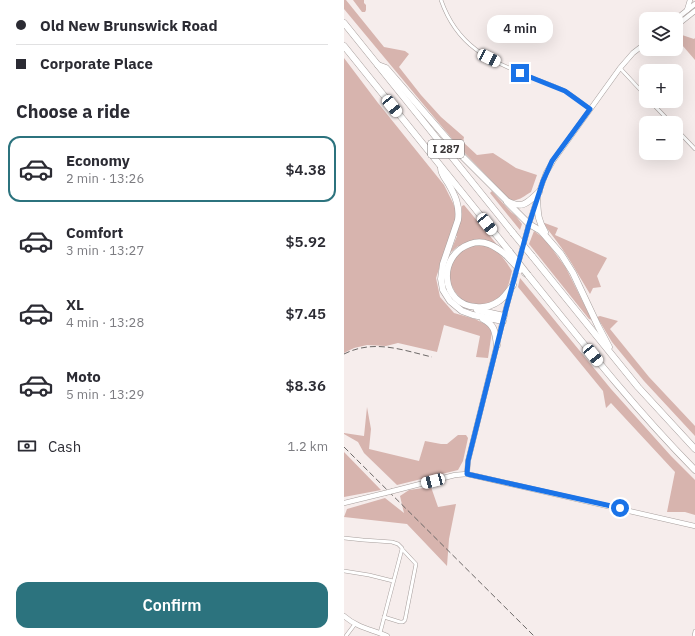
<!DOCTYPE html>
<html lang="en">
<head>
<meta charset="utf-8">
<style>
  :root { --surface:#fff; --page:#f7f7f7; --text:#2b2b33; --muted:#7c7c81; --line:#e1e1e2; --accent:#2c737e }
  body { margin:0; font-family:"IBM Plex Sans",sans-serif; background:var(--page); color:var(--text); height:100vh; display:flex; flex-direction:column; font-size:15px; white-space:nowrap }
  * { box-sizing:border-box; margin:0 }
  p { font-size:13px; color:var(--muted) }
  .icon { flex:none; width:22px; height:22px; fill:none; stroke:currentColor; stroke-width:2; stroke-linecap:round; stroke-linejoin:round }
  .map { position:relative; flex:1; overflow:hidden }
  .drawer { display:flex; flex-direction:column; background:var(--surface); width:344px }
  .drawer>* { flex:none }
  .banner { display:grid; align-content:center; height:88px; padding:0 16px; background:var(--surface) }
  .buttons { position:absolute; left:295px; top:12px; display:grid; gap:8px }
  .buttons a { display:grid; place-items:center; width:44px; height:44px; border-radius:8px; background:var(--surface); box-shadow:0 4px 16px #0002; font-size:20px }
  .end { position:absolute; width:18px; height:18px; margin:-9px; border:5px solid #1a73e8; background:#fff; box-shadow:0 0 0 2px #fff }
  .from { border-radius:50% }
  .bubble { position:absolute; height:28px; border-radius:12px; background:var(--surface); box-shadow:0 4px 16px #0002; font-size:13px; font-weight:600; line-height:28px; text-align:center }
  .car { position:absolute; width:12px; height:24px; margin:-12px -6px; border-radius:5px; box-shadow:0 0 3px 1px #0007; background:linear-gradient(#fff 24%,#345 0 40%,#fff 0 76%,#345 0 86%,#fff 0) }
  .banner b { display:flex; align-items:center; gap:14px; height:38px; font-size:15px }
  .banner b+b { border-top:1px solid var(--line) }
  .banner i { width:10px; height:10px; background:var(--text) }
  ul { padding:0; list-style:none }
  li { display:flex; align-items:center; gap:12px; height:66px; margin:0 8px 6px; padding:0 8px; border:2px solid transparent; border-radius:12px }
  li div { flex:1 }
  li b { display:block; font-size:15px }
  li em { font-style:normal; font-weight:600 }
  li.on { border-color:var(--accent) }
  li>.icon { width:36px; height:36px; stroke-width:1.5 }
  h2 { padding:0 16px; font-size:18px; line-height:48px }
  .pay { display:flex; align-items:center; gap:10px; height:44px; padding:0 16px; font-size:15px }
  .pay p { margin-inline-start:auto }
  .primary-button { display:flex; gap:8px; margin-top:auto; padding:8px 16px }
  .primary-button a { flex:1; height:46px; border-radius:12px; background:var(--accent); color:#fff; font-size:16px; font-weight:600; line-height:46px; text-align:center }
  main { display:flex; flex:1; min-height:0 }
  .map>svg:first-child { display:block }
  .green { fill:#d7b4ae }
  .lines { fill:none; stroke-linecap:round; stroke-linejoin:round }
  .street-casing { stroke:#a79f9d; stroke-width:4 }
  .secondary-casing { stroke:#a79f9d; stroke-width:5.5 }
  .highway-casing { stroke:#a79f9d; stroke-width:7 }
  .street { stroke:#fff; stroke-width:3 }
  .secondary { stroke:#fff; stroke-width:4.5 }
  .highway { stroke:#fff; stroke-width:6 }
  .rail { stroke:#6c6867; stroke-width:1; stroke-dasharray:6 3; stroke-linecap:butt }
  .secondary-bridge-casing { stroke:#a79f9d; stroke-width:5.5; stroke-linecap:butt }
  .highway-bridge-casing { stroke:#a79f9d; stroke-width:7; stroke-linecap:butt }
  .secondary-bridge { stroke:#fff; stroke-width:4.5 }
  .highway-bridge { stroke:#fff; stroke-width:6 }
  .route { stroke:#1a73e8; stroke-width:5 }
  .labels { text-anchor:middle; dominant-baseline:central; stroke-width:3.5; stroke-linejoin:round; paint-order:stroke }
  .shield { fill:#fff; stroke:#747272; stroke-width:1 }
  .shield-label { font-size:11px; font-weight:bold; fill:#393636 }
</style>
</head>
<body>
<main>
<section class="drawer">
<div class="banner">
<b><i class="from"></i>Old New Brunswick Road</b>
<b><i></i>Corporate Place</b>
</div>
<h2>Choose a ride</h2>
<ul>
<li class="on"><svg class="icon" aria-label="car" viewBox="0 0 24 24"><path d="M5 17H2v-5l4-1 3-4h7l3 4 3 1v5h-3M9 17h6M6 11h13"/><circle cx="7" cy="17" r="2"/><circle cx="17" cy="17" r="2"/></svg><div><b>Economy</b><p>2 min · 13:26</p></div><em>$4.38</em></li>
<li><svg class="icon" aria-label="car" viewBox="0 0 24 24"><path d="M5 17H2v-5l4-1 3-4h7l3 4 3 1v5h-3M9 17h6M6 11h13"/><circle cx="7" cy="17" r="2"/><circle cx="17" cy="17" r="2"/></svg><div><b>Comfort</b><p>3 min · 13:27</p></div><em>$5.92</em></li>
<li><svg class="icon" aria-label="car" viewBox="0 0 24 24"><path d="M5 17H2v-5l4-1 3-4h7l3 4 3 1v5h-3M9 17h6M6 11h13"/><circle cx="7" cy="17" r="2"/><circle cx="17" cy="17" r="2"/></svg><div><b>XL</b><p>4 min · 13:28</p></div><em>$7.45</em></li>
<li><svg class="icon" aria-label="car" viewBox="0 0 24 24"><path d="M5 17H2v-5l4-1 3-4h7l3 4 3 1v5h-3M9 17h6M6 11h13"/><circle cx="7" cy="17" r="2"/><circle cx="17" cy="17" r="2"/></svg><div><b>Moto</b><p>5 min · 13:29</p></div><em>$8.36</em></li>
</ul>
<div class="pay"><svg class="icon" aria-label="cash" viewBox="0 0 24 24"><path d="M3 7h18v10H3z"/><circle cx="12" cy="12" r="2"/></svg>Cash<p>1.2 km</p></div>
<div class="primary-button"><a>Confirm</a></div>
</section>
<div class="map">
<svg width="351" height="636" viewBox="0 0 351 636">
  <rect width="100%" height="100%" fill="#f6edec"/>
  <g class="green">
    <path d="M0,0H2L40,47L61,51L65,54L55,67L77,95L97,117L120,137L119,142L133,155L149,153L172,168L193,175L187,192C180,196 173,203 165,199L114,146L0,9Z"/>
    <polygon points="9,0 20,0 20,3 22,5 22,10 21,12 18,12"/>
    <polygon points="332,33 350,39 351,38 351,60 332,38"/>
    <polygon points="0,58 34,103 100,185 109,203 113,214 92,278 96,297 110,313 131,319 143,325 148,331 144,358 132,357 136,336 100,325 93,352 54,343 42,346 23,345 10,348 0,353"/>
    <polygon points="148,191 167,212 172,216 178,224 176,230 146,193"/>
    <polygon points="120,205 155,247 146,242 115,247 114,246 106,253 113,236 112,236 117,218 118,206"/>
    <path d="M198,222L214,228L211,235L263,258L253,276L257,287L249,288L246,294C240,284 234,274 228,264C219,249 209,236 198,222Z"/>
    <polygon points="190,231 201,239 222,268 248,320 245,319 185,244"/>
    <path d="M130,245C152,245 157,254 168,271L165,283L160,294L151,302L135,305L119,301L111,292L106,282L105,272L106,265L115,252Z"/>
    <polygon points="176,278 267,389 327,456 351,480 351,515 341,512 323,512 331,472 267,403 262,408 259,391 174,287"/>
    <polygon points="256,316 274,321 266,329 305,377 351,426 351,436 300,381 268,342 253,317"/>
    <polygon points="23,407 27,429 25,449 75,461 81,441 97,444 103,444 114,435 122,435 124,438 119,461 114,470 53,485 20,453 14,442 0,434 0,433 20,436"/>
    <polygon points="0,452 37,490 0,497"/>
    <polygon points="87,487 94,507 112,504 105,539 103,566 63,524 0,517 3,509 41,498 60,513 56,496 65,490"/>
  </g>
  <g class="lines">
    <defs>
      <g id="street">
        <path d="M97,0C113,46 144,60 187,77C198,82 210,85 221,91C230,96 238,103 246,109"/>
        <polyline points="276,68 302,96"/>
        <polyline points="306,101 327,123"/>
        <polyline points="332,129 351,149"/>
        <polyline points="0,538 19,540 48,542 54,544 58,548 58,549 72,564 61,620 59,622 56,622 40,617"/>
        <polyline points="0,571 25,575 49,581"/>
        <polyline points="36,633 58,549"/>
        <polyline points="2,636 11,624"/>
        <polyline points="350,636 351,631"/>
      </g>
      <g id="secondary">
        <polyline points="343,10 346,0"/>
        <polyline points="332,19 351,4"/>
        <polyline points="332,26 351,11"/>
        <polyline points="194,195 202,173 209,161 276,68 289,53 302,43"/>
        <polyline points="123,474 124,461 160,316 185,224 192,202"/>
        <polyline points="49,491 111,475 123,474 351,526"/>
        <polyline points="0,503 41,493"/>
        <path d="M0,616C14,628 26,629 43,636"/>
      </g>
      <g id="highway">
        <polyline points="0,23 169,233"/>
        <polyline points="0,46 166,252"/>
        <path d="M34,65L42,68L118,156L163,201C179,210 184,202 195,192"/>
        <path d="M97,168C97,174 101,178 104,183C111,195 116,206 114,220L99,264L97,279L99,290L106,301L118,311L129,315L159,321"/>
        <path d="M193,198C194,212 193,219 201,232"/>
        <polyline points="163,202 185,224 197,231 204,239 217,254 229,273 254,326 265,347"/>
        <path d="M162,255C151,246 140,239 126,244C92,256 97,305 132,307C140,308 148,306 155,301C161,297 165,290 169,285"/>
        <polyline points="188,256 294,387 351,449"/>
        <path d="M181,273L184,275C238,342 291,409 351,470"/>
        <polyline points="133,310 160,316"/>
        <path d="M139,319C151,325 151,332 153,345"/>
      </g>
    </defs>
    <use href="#street" class="street-casing"/>
    <use href="#secondary" class="secondary-casing"/>
    <use href="#highway" class="highway-casing"/>
    <use href="#street" class="street"/>
    <use href="#secondary" class="secondary"/>
    <use href="#highway" class="highway"/>
    <g class="rail">
      <path d="M0,354C30,339 58,350 88,357"/>
      <polyline points="0,447 190,636"/>
    </g>
    <defs>
      <polyline id="secondary-bridge" points="41,493 49,491"/>
      <g id="highway-bridge">
        <polyline points="169,233 188,256"/>
        <polyline points="166,252 184,275"/>
        <polyline points="162,255 176,270"/>
      </g>
    </defs>
    <use href="#secondary-bridge" class="secondary-bridge-casing"/>
    <use href="#highway-bridge" class="highway-bridge-casing"/>
    <use href="#secondary-bridge" class="secondary-bridge"/>
    <use href="#highway-bridge" class="highway-bridge"/>
  </g>
  <g class="lines">
    <polyline class="route" points="176,73 221,91 246,109 208,161 199,181 185,224 162,309 124,461 123,474 276,508"/>
  </g>
  <g class="labels">
    <rect class="shield" x="84" y="140" width="36" height="18" rx="3"/>
    <g class="shield-label">
      <text x="102" y="149">I 287</text>
    </g>
  </g>
</svg>
<div class="buttons">
<a><svg class="icon" aria-label="layers" viewBox="0 0 24 24"><path d="M12 4l9 5-9 5-9-5zM3 14l9 5 9-5"/></svg></a>
<a>+</a>
<a>−</a>
</div>
<i class="end from" style="left:276px;top:508px"></i>
<i class="end" style="left:176px;top:73px"></i>
<div class="bubble" style="left:143px;top:15px;width:66px">4 min</div>
<i class="car" style="left:145px;top:58px;rotate:116deg"></i>
<i class="car" style="left:48px;top:106px;rotate:141deg"></i>
<i class="car" style="left:143px;top:224px;rotate:141deg"></i>
<i class="car" style="left:249px;top:355px;rotate:141deg"></i>
<i class="car" style="left:89px;top:481px;rotate:255deg"></i>
</div>
</main>
</body>
</html>
